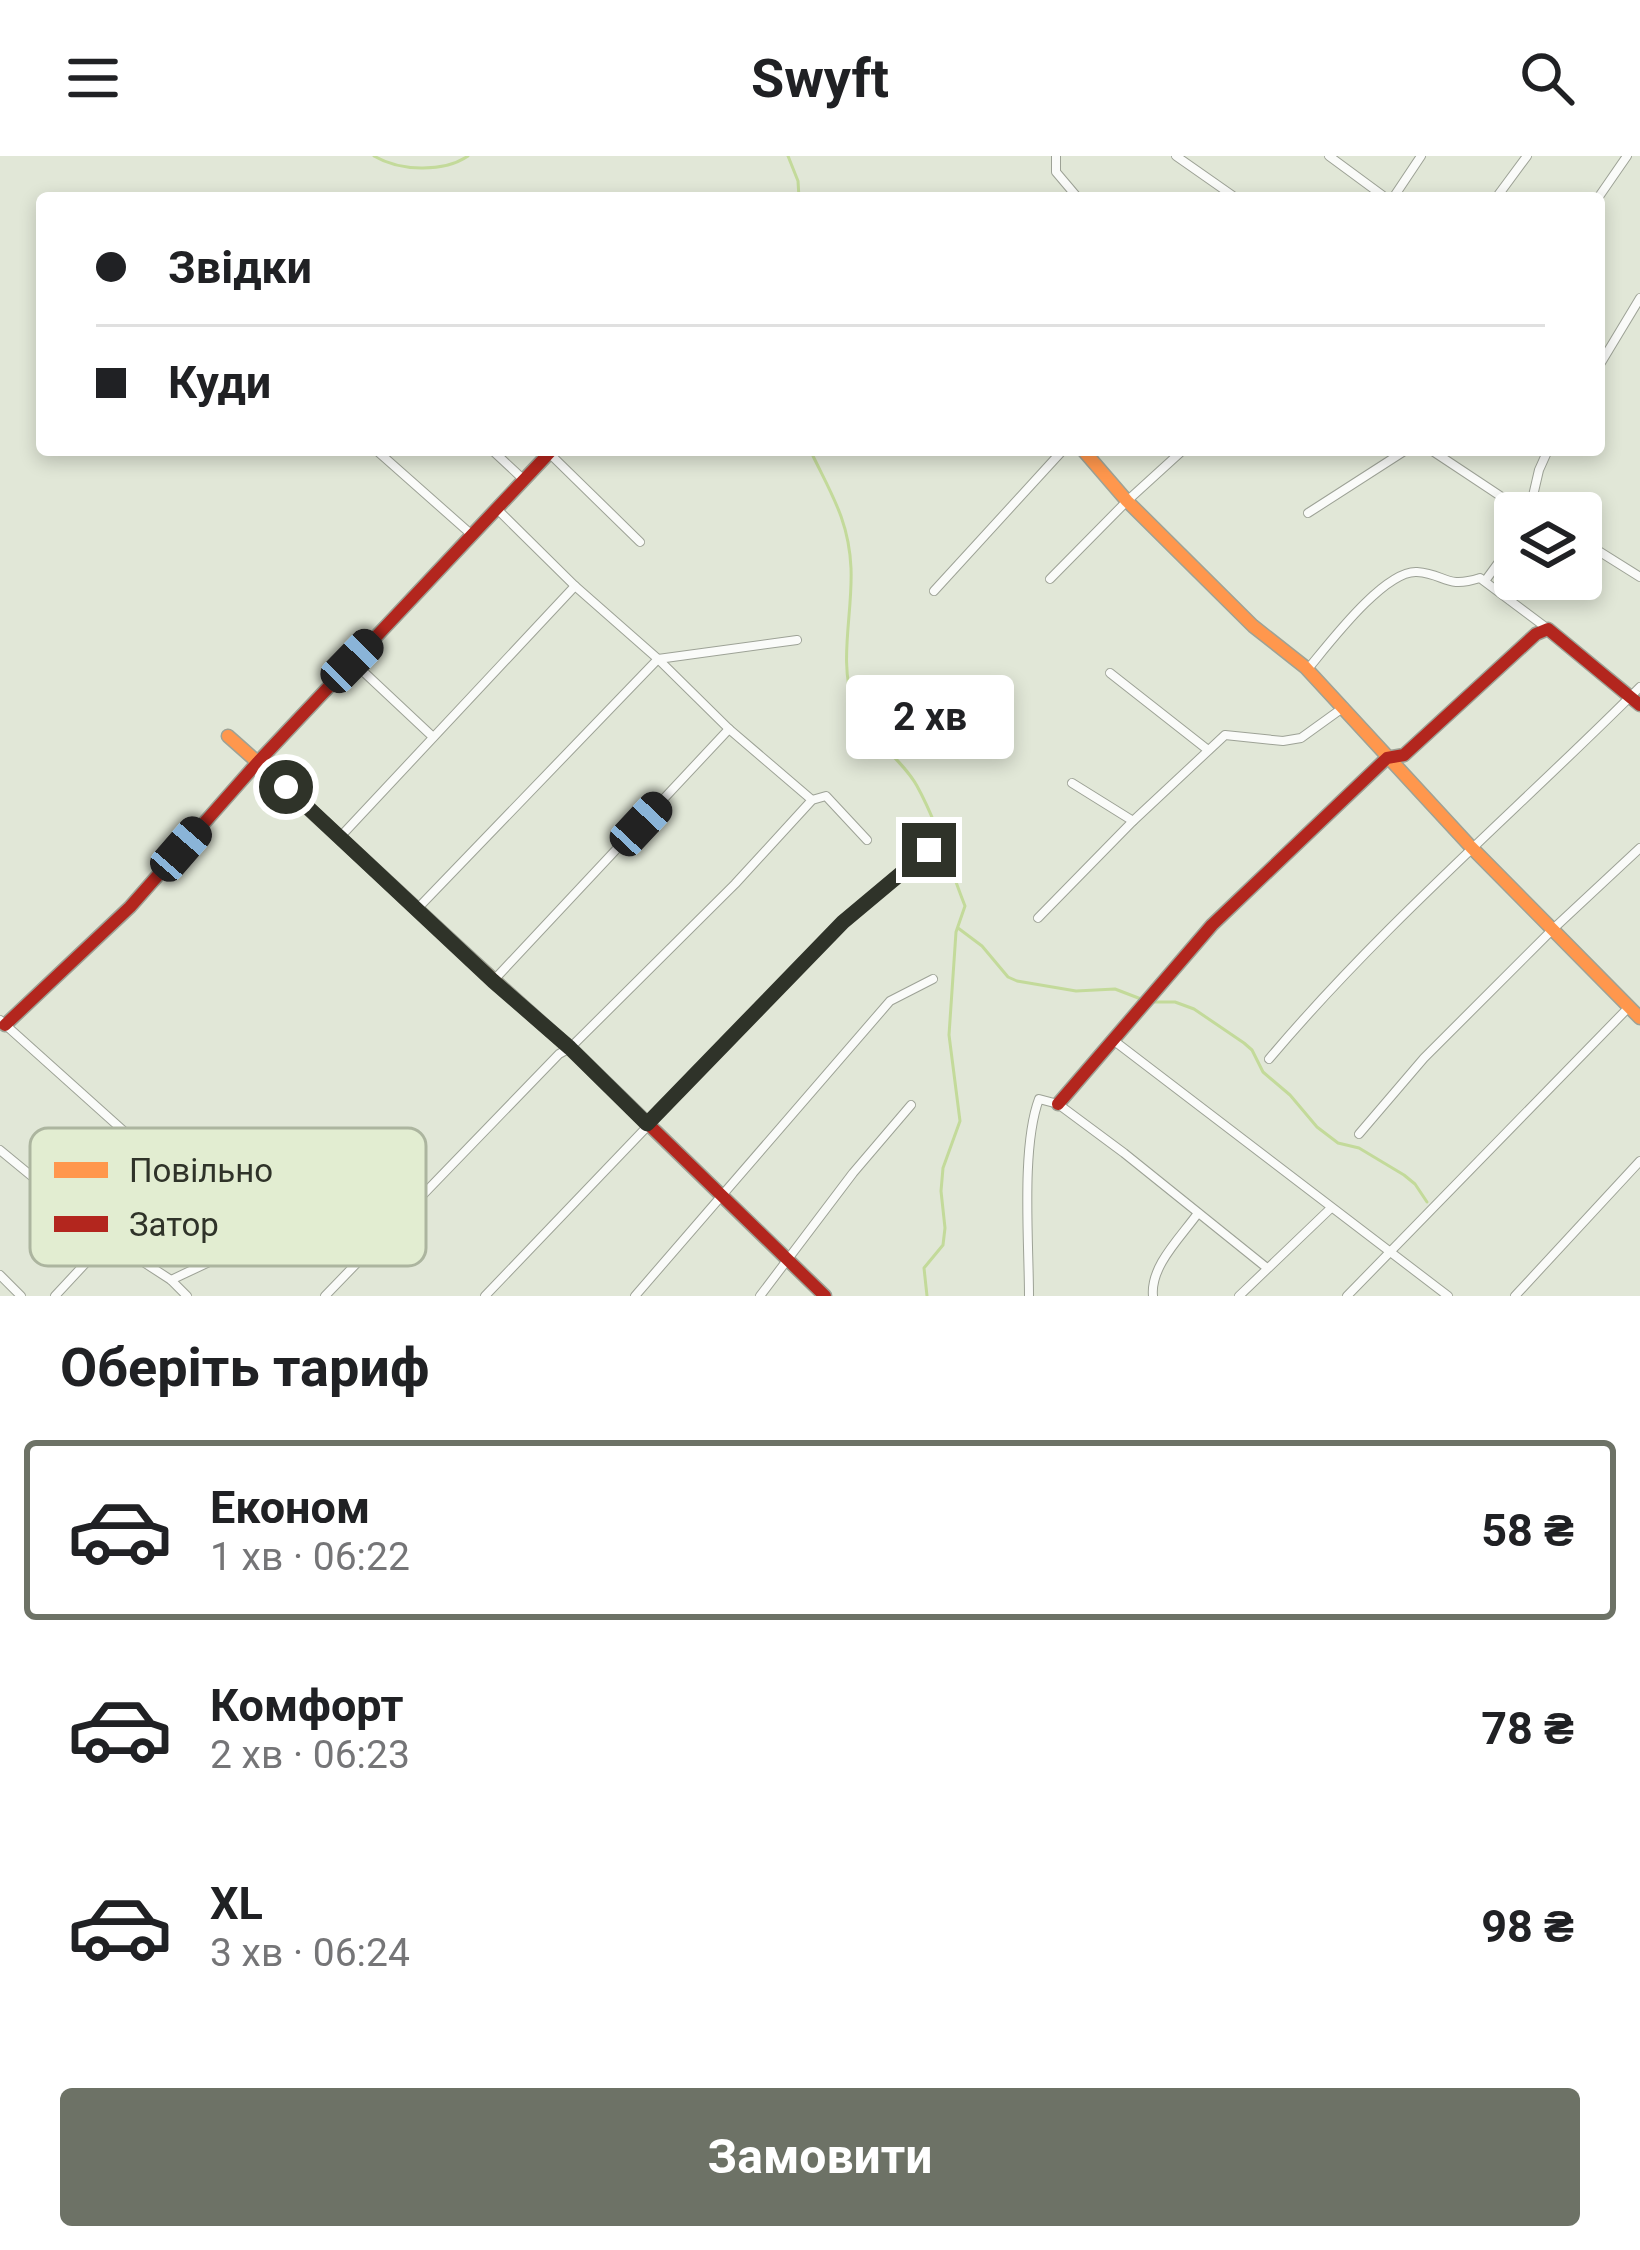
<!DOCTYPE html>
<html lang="uk">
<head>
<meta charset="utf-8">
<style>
  :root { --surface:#fff; --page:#f2f2f2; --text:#202124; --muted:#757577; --line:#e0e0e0; --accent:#6d7266 }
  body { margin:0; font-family:Roboto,sans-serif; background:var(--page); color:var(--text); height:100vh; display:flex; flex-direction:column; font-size:45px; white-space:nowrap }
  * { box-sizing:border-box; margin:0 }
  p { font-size:39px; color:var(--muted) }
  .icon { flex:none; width:66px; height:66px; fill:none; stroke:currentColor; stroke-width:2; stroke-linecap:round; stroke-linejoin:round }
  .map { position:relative; height:1140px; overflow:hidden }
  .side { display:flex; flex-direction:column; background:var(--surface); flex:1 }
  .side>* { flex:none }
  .guide { position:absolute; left:36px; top:36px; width:1569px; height:264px; border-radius:12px; box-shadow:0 6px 18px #0003; display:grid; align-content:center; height:264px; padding:0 60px; background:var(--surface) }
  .fabs { position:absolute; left:1494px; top:336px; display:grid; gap:24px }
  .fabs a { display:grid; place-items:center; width:108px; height:108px; border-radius:12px; background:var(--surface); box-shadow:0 6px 18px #0003; font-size:60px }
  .end { position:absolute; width:54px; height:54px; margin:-27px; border:15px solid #2f3329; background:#fff; box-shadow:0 0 0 6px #fff }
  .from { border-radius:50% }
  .bubble { position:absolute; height:84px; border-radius:12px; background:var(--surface); box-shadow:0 6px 18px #0003; font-size:39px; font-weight:700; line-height:84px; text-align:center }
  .car { position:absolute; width:36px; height:72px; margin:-36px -18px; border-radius:15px; box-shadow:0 0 9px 3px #0007; background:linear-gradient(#222 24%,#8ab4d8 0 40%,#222 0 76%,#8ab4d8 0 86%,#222 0) }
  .guide b { display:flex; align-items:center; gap:42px; height:114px; font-size:45px }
  .guide b+b { border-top:3px solid var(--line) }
  .guide i { width:30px; height:30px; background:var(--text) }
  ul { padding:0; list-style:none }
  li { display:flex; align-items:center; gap:36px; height:180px; margin:0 24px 18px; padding:0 36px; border:6px solid transparent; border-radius:12px }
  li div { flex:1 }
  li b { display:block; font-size:45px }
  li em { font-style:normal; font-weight:700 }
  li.selected { border-color:var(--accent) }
  li>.icon { width:108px; height:108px; stroke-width:1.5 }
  h2 { padding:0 60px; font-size:54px; line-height:144px }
  .action { display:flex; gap:24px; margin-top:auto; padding:24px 60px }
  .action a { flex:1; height:138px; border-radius:12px; background:var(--accent); color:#fff; font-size:48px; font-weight:700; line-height:138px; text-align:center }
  header { display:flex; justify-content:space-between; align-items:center; height:156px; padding:0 60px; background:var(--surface); font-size:54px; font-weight:700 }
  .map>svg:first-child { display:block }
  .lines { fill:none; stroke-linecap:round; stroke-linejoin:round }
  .stream { stroke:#c3da9a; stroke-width:3 }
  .street-casing { stroke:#9da296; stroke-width:10 }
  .slow-casing { stroke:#9da296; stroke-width:15 }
  .jam-casing { stroke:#9da296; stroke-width:15 }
  .street { stroke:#fafbf9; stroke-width:8 }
  .slow { stroke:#ff974d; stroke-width:12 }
  .jam { stroke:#b3261e; stroke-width:12 }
  .route { stroke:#2f3329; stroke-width:15 }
  .key { fill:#e2edd1; stroke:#acb59f; stroke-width:3 }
  .key-label { font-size:33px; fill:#2f3329 }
</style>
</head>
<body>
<header><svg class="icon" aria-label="menu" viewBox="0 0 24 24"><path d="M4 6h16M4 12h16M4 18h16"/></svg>Swyft<svg class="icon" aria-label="search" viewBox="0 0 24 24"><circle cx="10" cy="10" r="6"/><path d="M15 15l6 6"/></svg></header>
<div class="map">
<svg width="1640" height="1140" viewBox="0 0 1640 1140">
  <rect width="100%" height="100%" fill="#e1e7d7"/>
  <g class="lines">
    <g class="stream">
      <path d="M374,0C399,15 443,17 468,0"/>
      <polyline points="788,0 798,25 799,42"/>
      <path d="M812,294L813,300C832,339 849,366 851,412C853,458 838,506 854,550C866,581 901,601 917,630C938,668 949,710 965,750L956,776L949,879L960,965L943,1012L941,1035L945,1072L943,1089L924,1112L927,1140"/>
      <polyline points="958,772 982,790 1008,821 1017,825 1076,835 1115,833 1141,843"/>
      <polyline points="1153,846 1175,846 1194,853 1244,887 1252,894 1263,916 1290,939 1317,971 1338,987 1359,992 1404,1019 1415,1028 1427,1046"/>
    </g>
    <defs>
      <g id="street">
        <polyline points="1056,0 1056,16 1078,42"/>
        <polyline points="1176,0 1236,42"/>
        <polyline points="1329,0 1386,42"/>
        <polyline points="1393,42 1421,0"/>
        <polyline points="1496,42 1527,0"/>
        <polyline points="1598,42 1627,0"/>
        <polyline points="1599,210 1640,142"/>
        <polyline points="376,294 472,379"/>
        <polyline points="492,294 524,324"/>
        <polyline points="1431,294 1526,357"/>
        <polyline points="549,297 640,386"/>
        <polyline points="497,353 575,430 658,503 729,573 812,644"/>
        <polyline points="1308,357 1406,294"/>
        <polyline points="1529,357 1539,314 1548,294"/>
        <polyline points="1537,357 1540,357"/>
        <polyline points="1581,384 1640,421"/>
        <polyline points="1050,423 1127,345 1183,294"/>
        <polyline points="1485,425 1515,384"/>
        <polyline points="934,435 1063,294"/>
        <polyline points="352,505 433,581"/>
        <path d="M1307,514C1328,489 1384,414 1417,416C1446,418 1445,433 1480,422L1548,473"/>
        <polyline points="1110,517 1208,594"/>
        <polyline points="1072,627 1133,665"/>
        <polyline points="341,680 575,430"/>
        <polyline points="418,752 658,503 797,484"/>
        <polyline points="1038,762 1133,665 1225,579 1283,585 1301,582 1344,551"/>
        <polyline points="493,825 729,573"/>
        <polyline points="0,864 166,1013"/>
        <polyline points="1113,884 1448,1140"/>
        <path d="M1269,903C1382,769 1516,655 1640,531"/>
        <polyline points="1359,978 1424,902 1552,774 1640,692"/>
        <polyline points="0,994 108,1083 171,1124 187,1140"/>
        <polyline points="0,1119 21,1140"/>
        <polyline points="171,1124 224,1099 332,988"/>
        <polyline points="55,1140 108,1083"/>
        <polyline points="325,1140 559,898 570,892 735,728 812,644 826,640 867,684"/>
        <polyline points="485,1140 843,766 929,694"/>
        <polyline points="635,1140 890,845 933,823"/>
        <polyline points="760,1140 853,1017 911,949"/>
        <path d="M1029,1140C1029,1086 1021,991 1039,943L1058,948L1124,997L1267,1112"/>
        <path d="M1153,1140C1150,1110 1181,1081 1198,1057"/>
        <polyline points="1239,1140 1331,1052"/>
        <polyline points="1347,1140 1629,851"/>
        <polyline points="1515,1140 1640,1005"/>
      </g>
      <g id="slow">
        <polyline points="1083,294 1127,345 1253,470 1305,511 1471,691 1640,862"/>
        <path d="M228,580C344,682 454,791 570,892"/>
      </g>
      <g id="jam">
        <polyline points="5,869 130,751 258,606 552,294"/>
        <polyline points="570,892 825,1140"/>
        <polyline points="1058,948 1212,769 1387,602 1404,599 1536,478 1548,473 1640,549"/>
      </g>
    </defs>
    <use href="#street" class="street-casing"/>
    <use href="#slow" class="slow-casing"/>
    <use href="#jam" class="jam-casing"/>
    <use href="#street" class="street"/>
    <use href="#slow" class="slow"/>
    <use href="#jam" class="jam"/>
  </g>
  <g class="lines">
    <polyline class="route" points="286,631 493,825 570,892 647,968 843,766 929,694"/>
  </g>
  <rect x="30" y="972" width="396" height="138" rx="18" class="key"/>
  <rect x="54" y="1006" width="54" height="16" fill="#ff974d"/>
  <rect x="54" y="1060" width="54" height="16" fill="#b3261e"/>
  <g class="key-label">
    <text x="129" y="1026">Повільно</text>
    <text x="129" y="1080">Затор</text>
  </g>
</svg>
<div class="fabs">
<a><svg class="icon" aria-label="layers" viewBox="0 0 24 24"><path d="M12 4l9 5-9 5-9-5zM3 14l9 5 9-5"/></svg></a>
</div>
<i class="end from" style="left:286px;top:631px"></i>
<i class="end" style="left:929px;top:694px"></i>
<div class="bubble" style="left:846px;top:519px;width:168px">2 хв</div>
<i class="car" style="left:352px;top:505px;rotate:44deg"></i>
<i class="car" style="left:641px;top:668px;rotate:43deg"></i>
<i class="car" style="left:181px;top:693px;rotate:41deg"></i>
<div class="guide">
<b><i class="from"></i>Звідки</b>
<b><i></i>Куди</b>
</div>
</div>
<section class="side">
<h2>Оберіть тариф</h2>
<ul>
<li class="selected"><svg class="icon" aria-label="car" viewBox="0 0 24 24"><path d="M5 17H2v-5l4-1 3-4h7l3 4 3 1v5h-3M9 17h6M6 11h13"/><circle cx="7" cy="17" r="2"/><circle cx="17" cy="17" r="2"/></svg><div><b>Економ</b><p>1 хв · 06:22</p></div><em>58 ₴</em></li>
<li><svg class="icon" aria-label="car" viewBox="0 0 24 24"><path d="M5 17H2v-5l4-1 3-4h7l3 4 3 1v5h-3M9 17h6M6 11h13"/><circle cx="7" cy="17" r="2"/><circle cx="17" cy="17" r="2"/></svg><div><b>Комфорт</b><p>2 хв · 06:23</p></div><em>78 ₴</em></li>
<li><svg class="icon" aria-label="car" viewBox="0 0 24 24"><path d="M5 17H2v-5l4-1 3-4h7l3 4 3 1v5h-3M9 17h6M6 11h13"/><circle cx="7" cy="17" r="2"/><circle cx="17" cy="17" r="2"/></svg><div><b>XL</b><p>3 хв · 06:24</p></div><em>98 ₴</em></li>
</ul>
<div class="action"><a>Замовити</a></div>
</section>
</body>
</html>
